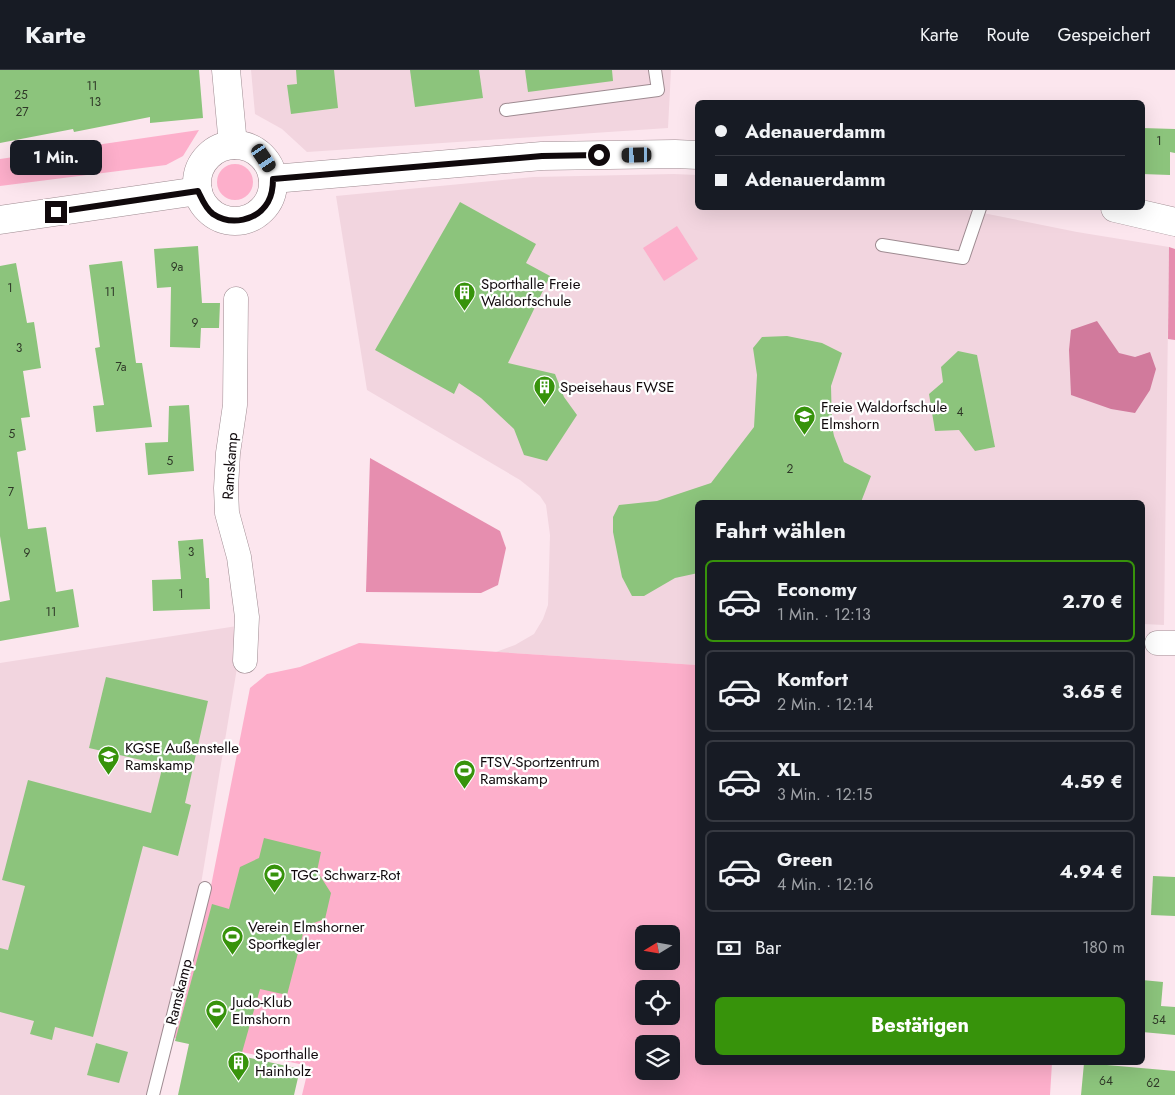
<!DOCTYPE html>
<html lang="de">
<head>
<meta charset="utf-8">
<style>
  :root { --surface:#171b24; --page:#242831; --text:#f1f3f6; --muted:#9ea1a6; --line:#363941; --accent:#37930b }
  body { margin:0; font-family:Jost,sans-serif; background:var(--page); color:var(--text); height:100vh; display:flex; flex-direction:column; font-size:19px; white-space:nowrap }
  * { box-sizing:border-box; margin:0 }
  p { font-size:16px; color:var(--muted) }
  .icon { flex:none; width:28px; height:28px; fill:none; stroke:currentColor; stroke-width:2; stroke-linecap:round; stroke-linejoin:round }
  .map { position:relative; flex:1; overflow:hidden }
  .details { position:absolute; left:695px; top:430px; width:450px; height:565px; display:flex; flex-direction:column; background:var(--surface); border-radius:8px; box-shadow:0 5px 20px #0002 }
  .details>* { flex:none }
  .guide { position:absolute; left:695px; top:30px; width:450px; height:110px; border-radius:8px; box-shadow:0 5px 20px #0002; display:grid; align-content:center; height:110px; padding:0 20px; background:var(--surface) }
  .needle { width:32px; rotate:259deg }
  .buttons { position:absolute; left:635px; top:855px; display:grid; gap:10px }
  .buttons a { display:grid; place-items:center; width:45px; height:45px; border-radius:8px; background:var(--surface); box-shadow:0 5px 20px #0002; font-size:25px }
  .end { position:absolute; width:22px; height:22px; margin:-11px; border:6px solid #10090c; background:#fff; box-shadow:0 0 0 2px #fff }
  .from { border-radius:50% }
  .bubble { position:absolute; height:35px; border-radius:8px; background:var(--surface); box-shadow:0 5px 20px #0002; font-size:16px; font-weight:700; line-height:35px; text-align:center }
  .car { position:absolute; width:15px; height:30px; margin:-15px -8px; border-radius:6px; box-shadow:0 0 4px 1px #0007; background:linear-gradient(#222 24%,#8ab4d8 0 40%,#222 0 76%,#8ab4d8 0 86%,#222 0) }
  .guide b { display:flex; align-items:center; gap:18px; height:48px; font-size:19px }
  .guide b+b { border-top:1px solid var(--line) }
  .guide i { width:12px; height:12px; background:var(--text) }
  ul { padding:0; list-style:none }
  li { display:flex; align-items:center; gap:15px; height:82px; margin:0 10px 8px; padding:0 10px; border:2px solid var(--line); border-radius:8px }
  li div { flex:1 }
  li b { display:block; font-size:19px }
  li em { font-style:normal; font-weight:700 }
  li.current { border-color:var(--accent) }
  li>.icon { width:45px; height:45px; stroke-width:1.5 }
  h2 { padding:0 20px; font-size:22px; line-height:60px }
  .pay { display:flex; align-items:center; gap:12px; height:55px; padding:0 20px; font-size:19px }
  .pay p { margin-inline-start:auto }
  .primary-button { display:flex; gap:10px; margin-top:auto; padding:10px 20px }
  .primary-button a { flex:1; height:58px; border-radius:8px; background:var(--accent); color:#fff; font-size:20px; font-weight:700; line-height:58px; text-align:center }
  header { display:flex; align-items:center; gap:30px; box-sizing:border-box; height:70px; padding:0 25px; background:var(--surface); border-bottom:1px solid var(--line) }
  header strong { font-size:24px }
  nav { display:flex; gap:28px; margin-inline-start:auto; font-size:18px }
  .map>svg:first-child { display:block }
  .built { fill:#f2d5df }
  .green { fill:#fdafcb; fill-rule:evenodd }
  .forest { fill:#e68eaf }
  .water { fill:#d17a9c }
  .building { fill:#8cc47c }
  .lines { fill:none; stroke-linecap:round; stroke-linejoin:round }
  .lane-casing { stroke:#9e8b91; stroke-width:14 }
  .street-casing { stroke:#9e8b91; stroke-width:25 }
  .secondary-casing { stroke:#9e8b91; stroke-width:29 }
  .lane { stroke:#fff; stroke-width:12 }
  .street { stroke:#fff; stroke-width:24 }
  .secondary { stroke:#fff; stroke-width:28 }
  .route { stroke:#10090c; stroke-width:6 }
  .labels { text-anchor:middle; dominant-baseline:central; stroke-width:4.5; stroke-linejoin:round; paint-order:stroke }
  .number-label { font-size:12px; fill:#2f3828 }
  .poi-label { font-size:15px; fill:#10090c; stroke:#fff; text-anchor:start }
  .street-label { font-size:15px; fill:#10090c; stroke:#fff }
</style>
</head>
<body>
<header>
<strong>Karte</strong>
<nav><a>Karte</a><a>Route</a><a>Gespeichert</a></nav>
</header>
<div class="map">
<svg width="1175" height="1025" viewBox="0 0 1175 1025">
  <rect width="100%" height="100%" fill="#fce6ee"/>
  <g class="built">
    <polygon points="251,0 671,0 668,58 307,82 282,59 255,44"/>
    <polygon points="674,104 697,105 698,138 958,138 1077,162 1169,177 1164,555 1143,554 1142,432 698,432 697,595 496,582 515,575 534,564 543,549 548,535 550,465 546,435 540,426 520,410 367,320 336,126 533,107"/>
    <polygon points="237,556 238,592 200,820 146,1025 0,1025 0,593"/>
  </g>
  <g class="green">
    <polygon points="199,60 183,86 166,95 0,116 0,89"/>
    <circle cx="235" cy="112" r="18"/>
    <polygon points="677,156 698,189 664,211 643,178"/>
    <path d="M359,573L697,595L698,992L1052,993L1050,1025H302L309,996L170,967L210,821L250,618L267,604L300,597ZM644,864H671V891H644ZM644,919H671V946H644ZM644,974H671V1001H644Z"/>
  </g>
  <g class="forest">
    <polygon points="1169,177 1175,179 1175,270 1168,269"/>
    <polygon points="370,388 500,461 506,478 498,515 481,523 366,522"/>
  </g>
  <polygon class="water" points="1097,251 1119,283 1135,287 1150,282 1156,299 1150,320 1135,343 1111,339 1071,325 1069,280 1071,260"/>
  <g class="building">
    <polygon points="0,0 199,0 203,48 150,53 150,47 74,62 73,59 0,73"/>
    <polygon points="296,0 334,0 338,38 291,44 287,15 297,14"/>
    <polygon points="410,0 479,0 483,28 415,37"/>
    <polygon points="525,0 612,0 613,11 528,22"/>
    <polygon points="1142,58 1175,59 1175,83 1170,82 1170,105 1142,104"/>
    <polygon points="460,132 536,174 526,193 550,206 508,293 555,304 564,327 577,345 547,391 524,385 514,359 481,328 459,313 454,324 375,280"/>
    <polygon points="198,176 202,233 220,233 219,258 201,258 200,278 170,277 171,217 157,218 154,179"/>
    <polygon points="122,191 136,293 142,293 152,357 96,362 93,336 104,335 95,278 100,277 89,195"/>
    <polygon points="16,193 27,253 34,252 41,298 23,301 30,347 21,348 26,380 17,382 28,459 46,457 56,522 73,519 79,557 0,571 0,532 10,530 0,466 0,196"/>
    <polygon points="787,266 822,273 842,283 831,316 832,356 834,366 844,392 871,406 861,432 698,432 698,503 675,508 644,526 632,526 622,507 613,462 613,447 619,435 657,431 711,413 754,357 757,305 753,278 762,267"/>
    <polygon points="958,281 977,285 995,377 975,381 959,360 935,361 929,324 943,312 941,297"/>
    <polygon points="189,335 194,401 148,405 145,373 168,372 169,336"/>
    <polygon points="203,469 206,508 209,508 210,539 153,541 152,510 181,509 178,471"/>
    <polygon points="106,607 208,631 185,733 191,735 178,786 143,776 93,967 55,957 52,970 30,964 34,951 0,942 0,878 8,880 25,816 2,810 28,710 151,743 163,695 89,678"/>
    <polygon points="264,768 321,782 317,801 331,823 325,849 305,856 287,925 260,919 241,986 300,999 294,1025 178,1025 189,974 175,971 212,834 229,839 240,797 259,788"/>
    <polygon points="1153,806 1175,807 1175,846 1151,845"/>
    <polygon points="1142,910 1163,912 1161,936 1175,937 1175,965 1142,962"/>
    <polygon points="96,973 128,982 119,1013 87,1005"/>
    <polygon points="1084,993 1175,1001 1175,1025 1081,1025"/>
  </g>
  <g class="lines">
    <defs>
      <g id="lane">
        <polyline points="506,40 658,20 655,0"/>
        <polyline points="882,175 963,188 980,138"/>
        <polyline points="153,1025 205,818"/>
      </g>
      <g id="street">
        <polyline points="236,229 235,335 228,383 226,418 227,443 239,487 247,547 245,591"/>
        <polyline points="1157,573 1175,573"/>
      </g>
      <g id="secondary">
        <polyline points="226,0 233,75"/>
        <circle cx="235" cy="113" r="38"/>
        <polyline points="273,109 542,86 675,84 698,85"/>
        <polyline points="1115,138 1175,152"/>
        <polyline points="0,150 198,121"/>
      </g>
    </defs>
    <use href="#lane" class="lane-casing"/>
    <use href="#street" class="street-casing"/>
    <use href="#secondary" class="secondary-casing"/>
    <use href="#lane" class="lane"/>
    <use href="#street" class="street"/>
    <use href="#secondary" class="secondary"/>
  </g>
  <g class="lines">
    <path class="route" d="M56,142L198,121C202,129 205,138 213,144C231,156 257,151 268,132C272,125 273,117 273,109L542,86L599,85"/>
  </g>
  <defs>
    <symbol id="building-pin" viewBox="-11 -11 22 30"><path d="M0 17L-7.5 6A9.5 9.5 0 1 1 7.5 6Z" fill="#37930b" stroke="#fff"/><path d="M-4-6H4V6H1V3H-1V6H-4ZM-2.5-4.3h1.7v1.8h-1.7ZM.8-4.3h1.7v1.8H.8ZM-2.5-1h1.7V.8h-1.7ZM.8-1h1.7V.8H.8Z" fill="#fff"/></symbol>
    <symbol id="school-pin" viewBox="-11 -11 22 30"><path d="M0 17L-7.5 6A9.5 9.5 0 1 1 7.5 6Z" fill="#37930b" stroke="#fff"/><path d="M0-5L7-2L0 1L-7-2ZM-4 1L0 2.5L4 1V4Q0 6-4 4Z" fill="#fff"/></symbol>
    <symbol id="stadium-pin" viewBox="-11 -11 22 30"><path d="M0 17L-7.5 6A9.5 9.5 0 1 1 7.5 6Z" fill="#37930b" stroke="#fff"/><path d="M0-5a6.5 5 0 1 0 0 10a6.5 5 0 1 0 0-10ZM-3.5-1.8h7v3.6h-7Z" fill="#fff"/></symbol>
  </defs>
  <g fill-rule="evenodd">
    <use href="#building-pin" x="452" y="210" width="25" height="34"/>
    <use href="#building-pin" x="532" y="304" width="25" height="34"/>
    <use href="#school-pin" x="792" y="334" width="25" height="34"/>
    <use href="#school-pin" x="96" y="674" width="25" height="34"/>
    <use href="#stadium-pin" x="452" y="688" width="25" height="34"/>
    <use href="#stadium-pin" x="262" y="792" width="25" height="34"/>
    <use href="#stadium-pin" x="220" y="854" width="25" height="34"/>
    <use href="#stadium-pin" x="204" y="928" width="25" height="34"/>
    <use href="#building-pin" x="226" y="980" width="25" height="34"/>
  </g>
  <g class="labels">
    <g class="number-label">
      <text x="92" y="16">11</text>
      <text x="21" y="25">25</text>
      <text x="95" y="32">13</text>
      <text x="22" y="42">27</text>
      <text x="1159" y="71">1</text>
      <text x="177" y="197">9a</text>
      <text x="10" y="218">1</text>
      <text x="110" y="222">11</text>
      <text x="195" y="253">9</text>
      <text x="19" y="278">3</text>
      <text x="121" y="297">7a</text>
      <text x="960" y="342">4</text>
      <text x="12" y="364">5</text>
      <text x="170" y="391">5</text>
      <text x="790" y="399">2</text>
      <text x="11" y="422">7</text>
      <text x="191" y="482">3</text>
      <text x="27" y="483">9</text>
      <text x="181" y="524">1</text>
      <text x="51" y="542">11</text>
      <text x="1159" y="950">54</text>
      <text x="1106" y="1011">64</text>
      <text x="1153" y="1013">62</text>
    </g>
    <g class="poi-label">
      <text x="481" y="214">Sporthalle Freie<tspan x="481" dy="17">Waldorfschule</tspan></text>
      <text x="560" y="317">Speisehaus FWSE</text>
      <text x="821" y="337">Freie Waldorfschule<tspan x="821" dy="17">Elmshorn</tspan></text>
      <text x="125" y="678">KGSE Außenstelle<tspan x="125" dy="17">Ramskamp</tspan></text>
      <text x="480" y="692">FTSV-Sportzentrum<tspan x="480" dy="17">Ramskamp</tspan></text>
      <text x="291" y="805">TGC Schwarz-Rot</text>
      <text x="248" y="857">Verein Elmshorner<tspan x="248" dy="17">Sportkegler</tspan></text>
      <text x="232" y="932">Judo-Klub<tspan x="232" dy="17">Elmshorn</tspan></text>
      <text x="255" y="984">Sporthalle<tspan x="255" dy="17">Hainholz</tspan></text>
    </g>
    <g class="street-label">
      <text transform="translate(230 396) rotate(-86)">Ramskamp</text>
      <text transform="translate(179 922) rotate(-76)">Ramskamp</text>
    </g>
  </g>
</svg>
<div class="buttons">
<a><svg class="needle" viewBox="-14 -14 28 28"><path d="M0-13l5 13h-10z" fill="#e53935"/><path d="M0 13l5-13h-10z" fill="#9ea1a6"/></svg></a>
<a><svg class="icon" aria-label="locate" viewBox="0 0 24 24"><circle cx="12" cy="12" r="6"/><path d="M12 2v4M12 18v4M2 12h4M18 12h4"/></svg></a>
<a><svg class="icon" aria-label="layers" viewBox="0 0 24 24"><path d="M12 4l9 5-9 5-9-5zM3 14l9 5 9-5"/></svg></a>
</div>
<i class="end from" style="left:599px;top:85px"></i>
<i class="end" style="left:56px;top:142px"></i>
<div class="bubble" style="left:10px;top:70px;width:92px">1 Min.</div>
<i class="car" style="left:637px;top:85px;rotate:269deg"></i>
<i class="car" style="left:264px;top:88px;rotate:146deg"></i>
<div class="guide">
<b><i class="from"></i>Adenauerdamm</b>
<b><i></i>Adenauerdamm</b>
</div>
<section class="details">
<h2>Fahrt wählen</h2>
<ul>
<li class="current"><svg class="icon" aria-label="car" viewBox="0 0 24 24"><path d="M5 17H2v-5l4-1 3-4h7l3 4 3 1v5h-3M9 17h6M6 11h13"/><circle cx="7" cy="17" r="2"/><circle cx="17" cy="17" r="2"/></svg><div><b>Economy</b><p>1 Min. · 12:13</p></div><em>2.70 €</em></li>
<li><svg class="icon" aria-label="car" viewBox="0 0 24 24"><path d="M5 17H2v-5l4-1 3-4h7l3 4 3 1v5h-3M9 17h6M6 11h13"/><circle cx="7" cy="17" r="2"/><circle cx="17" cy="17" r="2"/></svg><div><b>Komfort</b><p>2 Min. · 12:14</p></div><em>3.65 €</em></li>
<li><svg class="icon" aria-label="car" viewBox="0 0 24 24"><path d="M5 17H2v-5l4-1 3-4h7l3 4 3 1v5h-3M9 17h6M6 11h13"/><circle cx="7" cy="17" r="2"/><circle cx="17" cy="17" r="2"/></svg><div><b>XL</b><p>3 Min. · 12:15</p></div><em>4.59 €</em></li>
<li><svg class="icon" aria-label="car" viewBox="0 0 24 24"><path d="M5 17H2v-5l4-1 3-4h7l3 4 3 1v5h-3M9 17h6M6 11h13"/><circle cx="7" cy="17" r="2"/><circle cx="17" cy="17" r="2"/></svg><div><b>Green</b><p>4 Min. · 12:16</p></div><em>4.94 €</em></li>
</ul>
<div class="pay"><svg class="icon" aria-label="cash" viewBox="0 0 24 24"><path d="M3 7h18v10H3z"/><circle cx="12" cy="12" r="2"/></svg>Bar<p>180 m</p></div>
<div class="primary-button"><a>Bestätigen</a></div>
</section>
</div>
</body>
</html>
